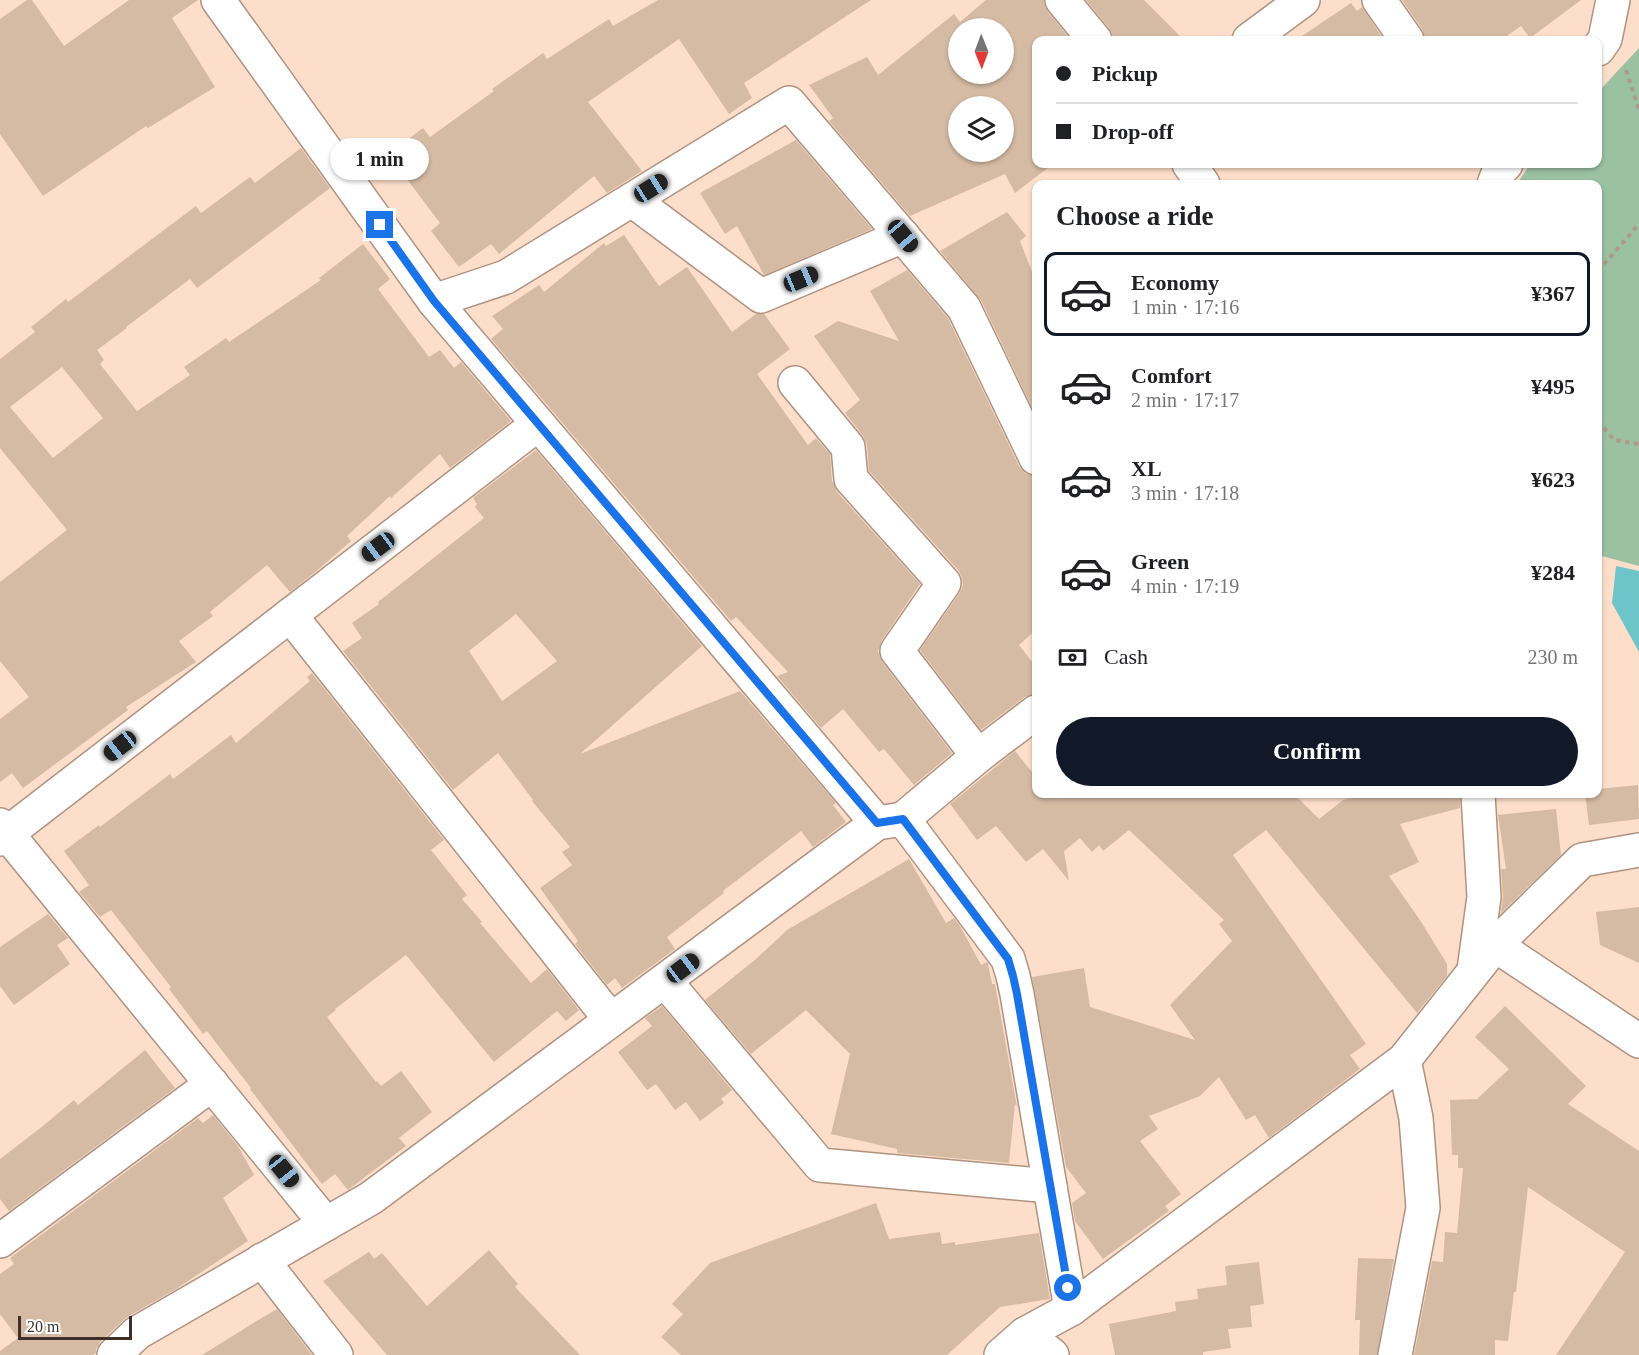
<!DOCTYPE html>
<html lang="en">
<head>
<meta charset="utf-8">
<style>
  :root { --surface:#fff; --page:#f6f6f6; --text:#202124; --muted:#757577; --line:#e0e0e0; --accent:#111827 }
  body { margin:0; font-family:"Times New Roman",serif; background:var(--page); color:var(--text); height:100vh; display:flex; flex-direction:column; font-size:22px; white-space:nowrap }
  * { box-sizing:border-box; margin:0 }
  p { font-size:20px; color:var(--muted) }
  .icon { flex:none; width:33px; height:33px; fill:none; stroke:currentColor; stroke-width:2; stroke-linecap:round; stroke-linejoin:round }
  .map { position:relative; flex:1; overflow:hidden }
  .sheet { position:absolute; left:1032px; top:180px; width:570px; height:618px; display:flex; flex-direction:column; background:var(--surface); border-radius:12px; box-shadow:0 2px 4px #0004 }
  .sheet>* { flex:none }
  .guide { position:absolute; left:1032px; top:36px; width:570px; height:132px; border-radius:12px; box-shadow:0 2px 4px #0004; display:grid; align-content:center; height:132px; padding:0 24px; background:var(--surface) }
  .needle { width:39px; rotate:179deg }
  .buttons { position:absolute; left:948px; top:18px; display:grid; gap:12px }
  .buttons a { display:grid; place-items:center; width:66px; height:66px; border-radius:50%; background:var(--surface); box-shadow:0 2px 4px #0004; font-size:30px }
  .scale { position:absolute; left:18px; bottom:15px; width:114px; box-sizing:border-box; padding-left:6px; border:3px solid #3c3028; border-top:0; font-size:16px; line-height:21px; white-space:nowrap; color:#3c3028; -webkit-text-stroke:4px #fff; paint-order:stroke }
  .end { position:absolute; width:27px; height:27px; margin:-14px; border:8px solid #1a73e8; background:#fff; box-shadow:0 0 0 3px #fff }
  .from { border-radius:50% }
  .bubble { position:absolute; height:42px; border-radius:21px; background:var(--surface); box-shadow:0 2px 4px #0004; font-size:20px; font-weight:700; line-height:42px; text-align:center }
  .car { position:absolute; width:18px; height:36px; margin:-18px -9px; border-radius:8px; box-shadow:0 0 4px 2px #0007; background:linear-gradient(#222 24%,#8ab4d8 0 40%,#222 0 76%,#8ab4d8 0 86%,#222 0) }
  .guide b { display:flex; align-items:center; gap:21px; height:57px; font-size:22px }
  .guide b+b { border-top:2px solid var(--line) }
  .guide i { width:15px; height:15px; background:var(--text) }
  ul { padding:0; list-style:none }
  li { display:flex; align-items:center; gap:18px; height:84px; margin:0 12px 9px; padding:0 12px; border:3px solid transparent; border-radius:12px }
  li div { flex:1 }
  li b { display:block; font-size:22px }
  li em { font-style:normal; font-weight:700 }
  li.on { border-color:var(--accent) }
  li>.icon { width:54px; height:54px; stroke-width:1.5 }
  h2 { padding:0 24px; font-size:27px; line-height:72px }
  .pay { display:flex; align-items:center; gap:15px; height:66px; padding:0 24px; font-size:22px }
  .pay p { margin-inline-start:auto }
  .action { display:flex; gap:12px; margin-top:auto; padding:12px 24px }
  .action a { flex:1; height:69px; border-radius:36px; background:var(--accent); color:#fff; font-size:24px; font-weight:700; line-height:69px; text-align:center }
  .map>svg:first-child { display:block }
  .green { fill:#9bc1a3 }
  .water { fill:#6dc5c9 }
  .building { fill:#d5bba4; fill-rule:evenodd }
  .lines { fill:none; stroke-linecap:round; stroke-linejoin:round }
  .street-casing { stroke:#b09280; stroke-width:36 }
  .path { stroke:#b09989; stroke-width:4; stroke-dasharray:4.5 4.5; stroke-linecap:butt }
  .street { stroke:#fff; stroke-width:33 }
  .route { stroke:#1a73e8; stroke-width:8 }
</style>
</head>
<body>
<div class="map">
<svg width="1639" height="1355" viewBox="0 0 1639 1355">
  <rect width="100%" height="100%" fill="#fddeca"/>
  <polygon class="green" points="1639,48 1639,566 1598,555 1598,184 1517,184 1530,164 1598,164 1598,92"/>
  <polygon class="water" points="1616,566 1639,571 1639,652 1612,603"/>
  <g class="building">
    <polygon points="27,0 32,0 64,46 129,0 198,0 172,18 215,87 148,128 146,126 43,196 0,134 0,19"/>
    <polygon points="658,0 871,0 744,83 752,98 729,114 679,39 588,102 642,171 607,193 594,176 499,254 491,244 459,267 431,231 440,223 388,154 423,128 430,137 494,91 492,89 543,53 547,59 609,19 613,26"/>
    <path d="M986,0H1044V4L1048,12L1071,40H1036V164H1047L1049,167L1015,193L1005,174L910,216L829,121L833,118L809,85L867,57L878,75L954,14L960,22ZM958,28H1004V74H958ZM958,106H1004V152H958Z"/>
    <polygon points="1086,0 1144,0 1184,40 1113,40 1113,36 1109,28"/>
    <polygon points="1402,0 1581,0 1530,38 1521,26 1501,40 1425,40 1422,29"/>
    <polygon points="1351,3 1357,11 1362,7 1384,40 1296,40"/>
    <polygon points="796,140 872,229 764,275 737,226 725,234 700,193"/>
    <path d="M301,148L330,188L197,288L190,279L126,327L127,328L97,350L104,360L100,364L137,411L190,375L184,367L226,338L229,342L321,280L319,278L363,244L390,279L378,289L429,357L440,350L454,368L461,362L511,421L450,468L440,454L391,498L390,496L347,536L351,541L320,568L290,592L267,565L210,612L213,616L179,641L196,662L126,707L128,710L23,788L12,773L0,782V719L29,697L0,661V582L67,530L0,448V359L35,332L31,327L66,299L68,302L196,206L201,213L250,177L255,183ZM62,367L103,418L53,458L10,407Z"/>
    <polygon points="1007,212 1026,236 1020,241 1036,282 1036,416 981,300 940,251"/>
    <polygon points="624,235 659,286 687,267 732,332 756,314 764,314 790,349 757,374 808,445 816,438 830,454 832,481 837,492 920,584 882,640 878,651 882,662 952,753 914,785 884,749 879,752 843,709 821,728 777,676 788,672 736,617 731,621 491,339 503,329 492,316 539,285 544,292 604,243 606,246"/>
    <polygon points="907,270 948,318 1019,466 1026,474 1036,476 1036,630 1019,645 1036,667 1036,694 1025,697 981,730 920,650 959,594 963,585 962,577 958,570 869,471 867,445 863,436 845,413 860,400 814,336 838,321 899,341 870,291"/>
    <path d="M536,450L702,646L580,754L740,691L836,803L833,805L846,822L813,847L801,831L723,891L724,893L667,937L675,949L622,988L615,978L607,985L575,944L578,941L540,888L572,865L562,852L570,847L532,801L533,800L498,753L453,790L343,651L362,638L352,623L379,604L378,602L484,518L475,507L477,504L473,498ZM516,614L557,661L502,701L469,651Z"/>
    <polygon points="312,673 444,840 431,850 467,895 462,899 482,922 480,923 531,983 547,969 579,1010 566,1021 557,1011 494,1062 406,955 335,1009 336,1010 327,1017 376,1082 377,1081 381,1086 401,1071 432,1112 399,1138 406,1146 348,1190 335,1174 322,1184 250,1089 251,1088 207,1031 203,1034 169,989 171,987 111,910 100,917 79,892 89,885 64,851 99,825 100,827 170,774 173,779 231,735 236,743 310,681 307,677"/>
    <polygon points="1015,751 1036,777 1036,794 1294,794 1319,819 1343,800 1362,794 1460,794 1460,808 1400,824 1419,862 1389,876 1420,920 1447,964 1447,976 1417,1013 1266,830 1233,855 1366,1044 1350,1055 1360,1069 1269,1138 1255,1115 1246,1120 1219,1077 1200,1096 1149,1116 1158,1129 1140,1141 1181,1194 1165,1206 1169,1211 1103,1259 1075,1221 1072,1203 1086,1193 1066,1167 1032,977 1084,968 1090,1007 1195,1040 1170,1005 1232,941 1219,924 1224,920 1129,830 1103,851 1099,845 1092,852 1080,838 1064,851 1069,881 1043,849 1026,862 996,826 977,840 950,804"/>
    <polygon points="1638,785 1639,819 1589,825 1585,794 1598,794 1598,789"/>
    <polygon points="1556,809 1561,855 1501,913 1503,896 1501,869 1506,869 1498,815"/>
    <polygon points="909,859 946,923 954,918 960,926 981,965 987,962 988,964 992,984 995,984 1017,1107 1015,1104 1009,1163 897,1153 897,1149 831,1134 850,1054 806,1010 751,1054 705,1000 756,959 787,930"/>
    <polygon points="1639,907 1639,963 1600,945 1596,912"/>
    <polygon points="48,914 68,938 57,945 70,964 14,1005 0,986 0,947"/>
    <polygon points="662,1006 732,1090 721,1099 724,1103 700,1121 686,1102 675,1110 656,1084 647,1090 618,1052 652,1026 645,1018"/>
    <polygon points="1505,1006 1586,1086 1568,1104 1639,1151 1639,1355 1556,1355 1625,1252 1528,1187 1516,1292 1514,1292 1508,1341 1495,1340 1495,1355 1414,1355 1432,1261 1443,1262 1445,1232 1457,1233 1463,1168 1458,1168 1458,1155 1452,1155 1450,1100 1477,1099 1509,1069 1475,1037"/>
    <polygon points="145,1050 175,1088 9,1211 0,1199 0,1159 43,1126 74,1100 78,1105"/>
    <polygon points="213,1115 238,1146 254,1175 223,1198 248,1241 176,1289 127,1317 101,1341 96,1349 96,1353 93,1355 0,1355 0,1351 18,1338 0,1314 0,1274 14,1264 10,1258 198,1118 203,1123"/>
    <polygon points="876,1203 889,1239 940,1232 942,1244 955,1242 955,1245 1039,1233 1050,1299 1000,1307 947,1355 681,1355 661,1337 683,1314 672,1304 710,1263"/>
    <polygon points="489,1250 518,1284 515,1287 580,1355 387,1355 323,1281 369,1252 374,1259 382,1253 427,1306"/>
    <polygon points="1358,1258 1394,1259 1377,1355 1359,1355 1360,1320 1355,1320"/>
    <polygon points="1259,1262 1264,1304 1250,1306 1252,1327 1228,1329 1231,1348 1203,1352 1203,1355 1115,1355 1109,1324 1176,1311 1175,1302 1198,1299 1197,1289 1227,1285 1225,1266"/>
    <polygon points="277,1309 312,1355 202,1355 255,1322"/>
  </g>
  <g class="lines">
    <defs>
      <g id="street">
        <polyline points="218,0 434,301 877,823"/>
        <polyline points="1062,0 1095,40"/>
        <polyline points="1379,0 1407,40"/>
        <polyline points="1249,40 1303,0"/>
        <polyline points="1598,49 1605,39 1613,0"/>
        <polyline points="1189,164 1203,184"/>
        <polyline points="1494,184 1499,171 1506,164"/>
        <polyline points="632,200 761,296 903,236"/>
        <polyline points="434,301 506,277 789,103 964,308 1036,458"/>
        <polyline points="795,383 848,447 851,479 944,583 897,651 978,756"/>
        <polyline points="290,615 611,1020"/>
        <polyline points="903,819 978,756 1036,712"/>
        <polyline points="0,825 326,1224"/>
        <polyline points="0,839 538,424"/>
        <polyline points="1495,945 1639,1041"/>
        <polyline points="1474,970 1484,897 1478,794"/>
        <polyline points="665,981 820,1165 1050,1186"/>
        <polyline points="0,1241 212,1084"/>
        <polyline points="262,1260 336,1355"/>
        <polyline points="1025,1334 1052,1355"/>
        <polyline points="114,1355 137,1333 371,1198 877,823 903,819 1008,959 1013,976 1017,994 1071,1309"/>
        <polyline points="1001,1355 1025,1334 1071,1309 1404,1060 1495,945 1582,860 1639,850"/>
        <polyline points="1395,1355 1423,1208 1416,1118 1404,1060"/>
      </g>
    </defs>
    <use href="#street" class="street-casing"/>
    <g class="path">
      <polyline points="1626,70 1639,110"/>
      <polyline points="1598,271 1639,224"/>
      <polyline points="1598,421 1614,440 1639,444"/>
    </g>
    <use href="#street" class="street"/>
  </g>
  <g class="lines">
    <polyline class="route" points="380,225 434,301 877,823 903,819 1008,959 1013,976 1017,994 1068,1288"/>
  </g>
</svg>
<div class="buttons">
<a><svg class="needle" viewBox="-14 -14 28 28"><path d="M0-13l5 13h-10z" fill="#e53935"/><path d="M0 13l5-13h-10z" fill="#757577"/></svg></a>
<a><svg class="icon" aria-label="layers" viewBox="0 0 24 24"><path d="M12 4l9 5-9 5-9-5zM3 14l9 5 9-5"/></svg></a>
</div>
<div class="scale">20 m</div>
<i class="end from" style="left:1068px;top:1288px"></i>
<i class="end" style="left:380px;top:225px"></i>
<div class="bubble" style="left:330px;top:138px;width:99px">1 min</div>
<i class="car" style="left:651px;top:188px;rotate:58deg"></i>
<i class="car" style="left:903px;top:236px;rotate:140deg"></i>
<i class="car" style="left:801px;top:279px;rotate:67deg"></i>
<i class="car" style="left:378px;top:547px;rotate:233deg"></i>
<i class="car" style="left:120px;top:746px;rotate:232deg"></i>
<i class="car" style="left:683px;top:968px;rotate:53deg"></i>
<i class="car" style="left:284px;top:1171px;rotate:141deg"></i>
<div class="guide">
<b><i class="from"></i>Pickup</b>
<b><i></i>Drop-off</b>
</div>
<section class="sheet">
<h2>Choose a ride</h2>
<ul>
<li class="on"><svg class="icon" aria-label="car" viewBox="0 0 24 24"><path d="M5 17H2v-5l4-1 3-4h7l3 4 3 1v5h-3M9 17h6M6 11h13"/><circle cx="7" cy="17" r="2"/><circle cx="17" cy="17" r="2"/></svg><div><b>Economy</b><p>1 min · 17:16</p></div><em>¥367</em></li>
<li><svg class="icon" aria-label="car" viewBox="0 0 24 24"><path d="M5 17H2v-5l4-1 3-4h7l3 4 3 1v5h-3M9 17h6M6 11h13"/><circle cx="7" cy="17" r="2"/><circle cx="17" cy="17" r="2"/></svg><div><b>Comfort</b><p>2 min · 17:17</p></div><em>¥495</em></li>
<li><svg class="icon" aria-label="car" viewBox="0 0 24 24"><path d="M5 17H2v-5l4-1 3-4h7l3 4 3 1v5h-3M9 17h6M6 11h13"/><circle cx="7" cy="17" r="2"/><circle cx="17" cy="17" r="2"/></svg><div><b>XL</b><p>3 min · 17:18</p></div><em>¥623</em></li>
<li><svg class="icon" aria-label="car" viewBox="0 0 24 24"><path d="M5 17H2v-5l4-1 3-4h7l3 4 3 1v5h-3M9 17h6M6 11h13"/><circle cx="7" cy="17" r="2"/><circle cx="17" cy="17" r="2"/></svg><div><b>Green</b><p>4 min · 17:19</p></div><em>¥284</em></li>
</ul>
<div class="pay"><svg class="icon" aria-label="cash" viewBox="0 0 24 24"><path d="M3 7h18v10H3z"/><circle cx="12" cy="12" r="2"/></svg>Cash<p>230 m</p></div>
<div class="action"><a>Confirm</a></div>
</section>
</div>
</body>
</html>
